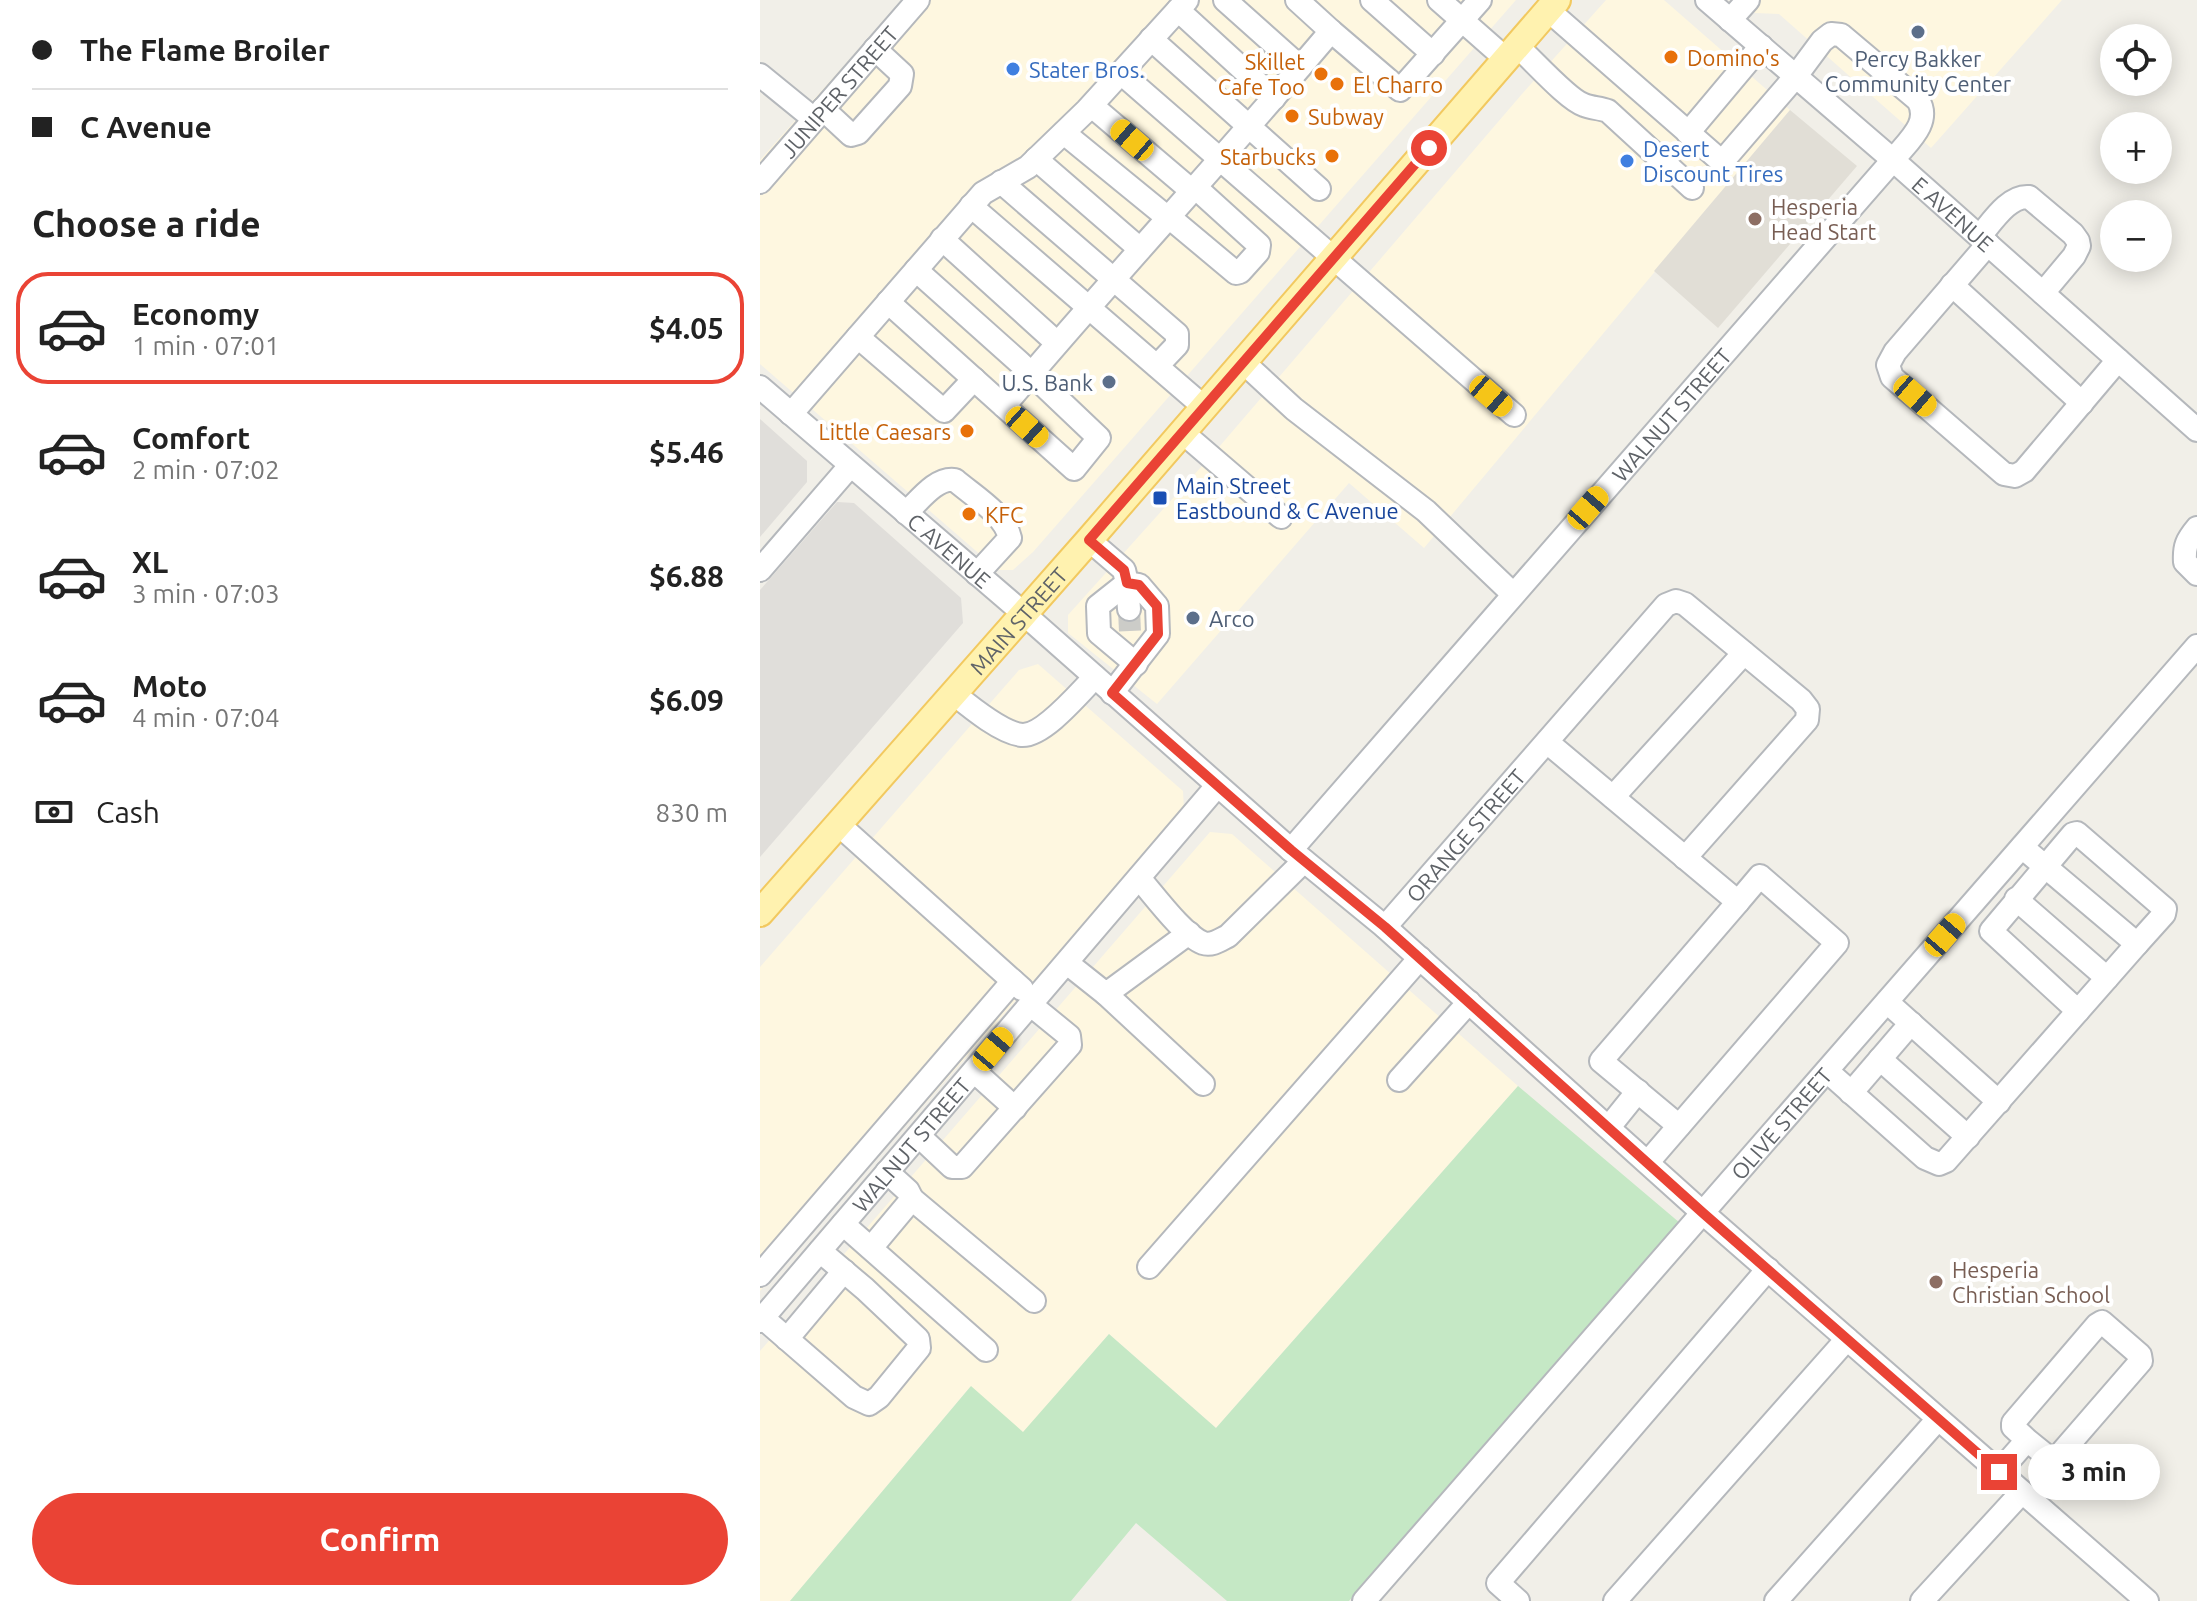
<!DOCTYPE html>
<html lang="en">
<head>
<meta charset="utf-8">
<style>
  :root { --surface:#fff; --page:#f2f2f2; --text:#222; --muted:#767676; --line:#e0e0e0; --accent:#ea4335 }
  body { margin:0; font-family:Ubuntu,sans-serif; background:var(--page); color:var(--text); height:100vh; display:flex; flex-direction:column; font-size:30px; white-space:nowrap }
  * { box-sizing:border-box; margin:0 }
  p { font-size:26px; color:var(--muted) }
  .icon { flex:none; width:44px; height:44px; fill:none; stroke:currentColor; stroke-width:2; stroke-linecap:round; stroke-linejoin:round }
  .map { position:relative; flex:1; overflow:hidden }
  .panel { display:flex; flex-direction:column; background:var(--surface); width:760px }
  .panel>* { flex:none }
  .banner { display:grid; align-content:center; height:176px; padding:0 32px; background:var(--surface) }
  .controls { position:absolute; left:1340px; top:24px; display:grid; gap:16px }
  .controls a { display:grid; place-items:center; width:72px; height:72px; border-radius:50%; background:var(--surface); box-shadow:0 4px 20px #0003; font-size:40px }
  .end { position:absolute; width:36px; height:36px; margin:-18px; border:10px solid #ea4335; background:#fff; box-shadow:0 0 0 4px #fff }
  .from { border-radius:50% }
  .bubble { position:absolute; height:56px; border-radius:28px; background:var(--surface); box-shadow:0 4px 20px #0003; font-size:26px; font-weight:700; line-height:56px; text-align:center }
  .car { position:absolute; width:24px; height:48px; margin:-24px -12px; border-radius:10px; box-shadow:0 0 6px 2px #0007; background:linear-gradient(#f5c518 24%,#345 0 40%,#f5c518 0 76%,#345 0 86%,#f5c518 0) }
  .banner b { display:flex; align-items:center; gap:28px; height:76px; font-size:30px }
  .banner b+b { border-top:2px solid var(--line) }
  .banner i { width:20px; height:20px; background:var(--text) }
  ul { padding:0; list-style:none }
  li { display:flex; align-items:center; gap:24px; height:112px; margin:0 16px 12px; padding:0 16px; border:4px solid transparent; border-radius:32px }
  li div { flex:1 }
  li b { display:block; font-size:30px }
  li em { font-style:normal; font-weight:700 }
  li.selected { border-color:var(--accent) }
  li>.icon { width:72px; height:72px; stroke-width:1.5 }
  h2 { padding:0 32px; font-size:36px; line-height:96px }
  .pay { display:flex; align-items:center; gap:20px; height:88px; padding:0 32px; font-size:30px }
  .pay p { margin-inline-start:auto }
  .button { display:flex; gap:16px; margin-top:auto; padding:16px 32px }
  .button a { flex:1; height:92px; border-radius:48px; background:var(--accent); color:#fff; font-size:32px; font-weight:700; line-height:92px; text-align:center }
  main { display:flex; flex:1; min-height:0 }
  .map>svg:first-child { display:block }
  .commercial { fill:#fef7e0 }
  .industrial { fill:#e0deda }
  .education { fill:#e1ded6 }
  .green { fill:#c5e8c5 }
  .lines { fill:none; stroke-linecap:round; stroke-linejoin:round }
  .minor-tunnel { stroke:#ccccc8; stroke-width:22; stroke-dasharray:22 11; stroke-linecap:butt }
  .minor-casing { stroke:#b5b8bc; stroke-width:26 }
  .major-casing { stroke:#f2c960; stroke-width:30 }
  .minor { stroke:#fff; stroke-width:22 }
  .major { stroke:#fff2af; stroke-width:26 }
  .route { stroke:#ea4335; stroke-width:10 }
  .service-dot { fill:#5c6f8a; stroke:#fff; stroke-width:3 }
  .food-dot { fill:#e8710a; stroke:#fff; stroke-width:3 }
  .shop-dot { fill:#3f7fe0; stroke:#fff; stroke-width:3 }
  .education-dot { fill:#8d6e63; stroke:#fff; stroke-width:3 }
  .transit-dot { fill:#1a4fb4; stroke:#fff; stroke-width:3 }
  .labels { text-anchor:middle; dominant-baseline:central; stroke-width:8; stroke-linejoin:round; paint-order:stroke }
  .food-label { font-size:22px; fill:#c56008; stroke:#fff; text-anchor:start }
  .service-label { font-size:22px; fill:#4e5e75; stroke:#fff }
  .shop-label { font-size:22px; fill:#366cbe; stroke:#fff; text-anchor:start }
  .street-label { font-size:22px; fill:#5f6368; stroke:#fff }
  .education-label { font-size:22px; fill:#785e54; stroke:#fff; text-anchor:start }
  .transit-label { font-size:22px; fill:#164399; stroke:#fff; text-anchor:start }
</style>
</head>
<body>
<main>
<section class="panel">
<div class="banner">
<b><i class="from"></i>The Flame Broiler</b>
<b><i></i>C Avenue</b>
</div>
<h2>Choose a ride</h2>
<ul>
<li class="selected"><svg class="icon" aria-label="car" viewBox="0 0 24 24"><path d="M5 17H2v-5l4-1 3-4h7l3 4 3 1v5h-3M9 17h6M6 11h13"/><circle cx="7" cy="17" r="2"/><circle cx="17" cy="17" r="2"/></svg><div><b>Economy</b><p>1 min · 07:01</p></div><em>$4.05</em></li>
<li><svg class="icon" aria-label="car" viewBox="0 0 24 24"><path d="M5 17H2v-5l4-1 3-4h7l3 4 3 1v5h-3M9 17h6M6 11h13"/><circle cx="7" cy="17" r="2"/><circle cx="17" cy="17" r="2"/></svg><div><b>Comfort</b><p>2 min · 07:02</p></div><em>$5.46</em></li>
<li><svg class="icon" aria-label="car" viewBox="0 0 24 24"><path d="M5 17H2v-5l4-1 3-4h7l3 4 3 1v5h-3M9 17h6M6 11h13"/><circle cx="7" cy="17" r="2"/><circle cx="17" cy="17" r="2"/></svg><div><b>XL</b><p>3 min · 07:03</p></div><em>$6.88</em></li>
<li><svg class="icon" aria-label="car" viewBox="0 0 24 24"><path d="M5 17H2v-5l4-1 3-4h7l3 4 3 1v5h-3M9 17h6M6 11h13"/><circle cx="7" cy="17" r="2"/><circle cx="17" cy="17" r="2"/></svg><div><b>Moto</b><p>4 min · 07:04</p></div><em>$6.09</em></li>
</ul>
<div class="pay"><svg class="icon" aria-label="cash" viewBox="0 0 24 24"><path d="M3 7h18v10H3z"/><circle cx="12" cy="12" r="2"/></svg>Cash<p>830 m</p></div>
<div class="button"><a>Confirm</a></div>
</section>
<div class="map">
<svg width="1437" height="1601" viewBox="0 0 1437 1601">
  <rect width="100%" height="100%" fill="#f1efe8"/>
  <g class="commercial">
    <polygon points="142,0 756,0 273,552 253,570 238,570 0,364 0,160"/>
    <polygon points="846,0 904,0 1030,110 664,548 589,483 397,704 308,633 308,615 459,447 762,94"/>
    <polygon points="981,0 1302,0 1171,148 1019,14 995,13"/>
    <polygon points="278,664 423,791 424,810 0,1291 0,967 259,670"/>
    <polygon points="450,832 472,834 758,1086 456,1428 349,1334 263,1433 210,1387 30,1601 0,1601 0,1351"/>
  </g>
  <g class="industrial">
    <polygon points="0,419 47,461 47,482 0,537"/>
    <polygon points="77,502 94,503 201,598 203,623 0,857 0,590"/>
  </g>
  <polygon class="education" points="1030,110 1097,166 958,328 894,271"/>
  <polygon class="green" points="758,1086 920,1223 589,1601 467,1601 376,1523 311,1601 30,1601 211,1386 263,1432 349,1334 456,1428"/>
  <g class="lines">
    <polyline class="minor-tunnel" points="369,609 370,632"/>
    <defs>
      <g id="minor">
        <polyline points="465,0 540,67"/>
        <polyline points="537,0 571,31"/>
        <polyline points="612,0 673,54"/>
        <polyline points="679,0 746,59"/>
        <path id="s1" d="M947,0L1133,160L1437,430"/>
        <polyline points="418,10 514,98"/>
        <polyline points="970,20 988,0"/>
        <polyline points="391,39 559,189"/>
        <path d="M757,46C772,59 808,100 824,105C831,108 840,108 848,111L932,188"/>
        <polyline points="361,73 754,415"/>
        <polyline points="0,75 54,119"/>
        <polyline points="332,106 432,191"/>
        <polyline points="63,109 91,135 98,133 140,86 142,74 115,49"/>
        <polyline points="304,133 408,218"/>
        <polyline points="928,133 1001,46"/>
        <polyline points="276,159 380,249"/>
        <path id="s2" d="M0,182L158,0"/>
        <polyline points="241,182 417,334 417,345 397,366"/>
        <polyline points="211,206 444,407"/>
        <polyline points="409,217 476,273 480,272 498,252 499,245 435,187"/>
        <path d="M1220,236C1232,222 1249,195 1269,197L1313,234L1318,241L1319,246L1314,256L1283,293"/>
        <polyline points="182,239 297,343"/>
        <polyline points="1228,244 1135,352 1128,365 1132,377 1244,474 1255,476 1264,471 1358,360"/>
        <polyline points="1192,285 1322,403"/>
        <polyline points="128,302 314,469 339,438 259,362 156,270"/>
        <polyline points="98,337 184,411 214,379"/>
        <polyline points="483,362 534,409 666,511 753,594"/>
        <path id="s3" d="M0,387L263,613L531,850L625,927L943,1213L1387,1601"/>
        <path d="M244,406C351,279 464,158 571,31L640,90L720,0"/>
        <polyline points="31,414 223,193 268,167 327,110 427,0"/>
        <polyline points="422,432 521,517"/>
        <path d="M146,513C159,501 176,477 195,480C212,495 245,514 250,538L217,574"/>
        <path d="M1437,528C1427,540 1424,546 1425,562L1437,574"/>
        <polyline points="329,540 364,570 367,583 338,606 339,633 376,664"/>
        <polyline points="0,570 90,466"/>
        <path d="M193,693C209,706 241,733 262,735C284,736 320,692 335,677"/>
        <polyline points="352,693 398,634 397,606 379,585 367,583 369,609"/>
        <polyline points="787,742 978,902 1000,876 1077,943 888,1162"/>
        <polyline points="853,797 984,653"/>
        <polyline points="78,824 262,989"/>
        <path id="s4" d="M531,850L1133,160C1147,142 1172,123 1158,100L1081,35L1071,34L1062,41L1036,76L962,162L788,10"/>
        <path d="M379,878C394,895 423,935 443,943C452,946 460,940 468,936L544,861"/>
        <polyline points="1256,899 1347,978"/>
        <path id="s5" d="M625,927L906,605L916,601L925,604L1041,700L1048,709L1047,720L925,858"/>
        <polyline points="307,963 346,994 429,933"/>
        <polyline points="346,994 443,1084"/>
        <polyline points="1127,1002 1239,1102"/>
        <polyline points="1318,1011 1231,931 1313,834 1317,833 1405,909 1404,914 1377,944"/>
        <polyline points="1120,1059 1208,1137"/>
        <polyline points="214,1071 255,1108"/>
        <polyline points="1067,1071 1165,1158 1179,1164 1186,1161 1377,944 1262,847"/>
        <polyline points="639,1080 709,1002"/>
        <polyline points="1091,1093 1151,1023"/>
        <polyline points="919,1126 841,1061 978,902"/>
        <polyline points="849,1127 878,1091"/>
        <polyline points="159,1136 192,1167 202,1167 310,1045 309,1036 271,1005"/>
        <polyline points="152,1199 274,1301"/>
        <polyline points="83,1224 226,1350"/>
        <polyline points="111,1248 152,1199 148,1191 127,1172"/>
        <polyline points="389,1267 660,958"/>
        <polyline points="0,1275 253,981"/>
        <polyline points="3,1318 94,1397 109,1404 119,1397 159,1348 158,1339 105,1289 60,1251"/>
        <path id="s6" d="M0,1321L457,786"/>
        <polyline points="27,1339 84,1271"/>
        <polyline points="1239,1472 1267,1440 1293,1461 1296,1459 1381,1361 1380,1355 1342,1322 1337,1325 1253,1423 1253,1427 1267,1440"/>
        <path id="s7" d="M604,1601L1437,646"/>
        <polyline points="758,1601 738,1583 1008,1269"/>
        <polyline points="855,1601 1087,1339"/>
        <polyline points="1016,1601 1178,1419"/>
        <polyline points="1162,1601 1262,1492"/>
      </g>
      <g id="major">
        <path id="s8" d="M0,913L329,540L797,0"/>
      </g>
    </defs>
    <use href="#minor" class="minor-casing"/>
    <use href="#major" class="major-casing"/>
    <use href="#minor" class="minor"/>
    <use href="#major" class="major"/>
  </g>
  <g class="lines">
    <polyline class="route" points="669,148 329,540 364,570 367,583 379,585 397,606 398,634 352,693 531,850 625,927 943,1213 1239,1472"/>
  </g>
  <g class="service-dot">
    <circle cx="1158" cy="32" r="8"/>
    <circle cx="349" cy="382" r="8"/>
    <circle cx="433" cy="618" r="8"/>
  </g>
  <g class="food-dot">
    <circle cx="911" cy="57" r="8"/>
    <circle cx="561" cy="74" r="8"/>
    <circle cx="577" cy="84" r="8"/>
    <circle cx="532" cy="116" r="8"/>
    <circle cx="572" cy="156" r="8"/>
    <circle cx="207" cy="431" r="8"/>
    <circle cx="209" cy="514" r="8"/>
  </g>
  <g class="shop-dot">
    <circle cx="253" cy="69" r="8"/>
    <circle cx="867" cy="161" r="8"/>
  </g>
  <g class="education-dot">
    <circle cx="995" cy="219" r="8"/>
    <circle cx="1176" cy="1282" r="8"/>
  </g>
  <rect class="transit-dot" x="392" y="490" width="16" height="16" rx="4"/>
  <g class="labels">
    <g class="food-label">
      <text x="927" y="57">Domino's</text>
      <text x="545" y="61" text-anchor="end">Skillet<tspan x="545" dy="25">Cafe Too</tspan></text>
      <text x="593" y="84">El Charro</text>
      <text x="548" y="116">Subway</text>
      <text x="556" y="156" text-anchor="end">Starbucks</text>
      <text x="191" y="431" text-anchor="end">Little Caesars</text>
      <text x="225" y="514">KFC</text>
    </g>
    <g class="service-label">
      <text x="1158" y="58">Percy Bakker<tspan x="1158" dy="25">Community Center</tspan></text>
      <text x="333" y="382" text-anchor="end">U.S. Bank</text>
      <text x="449" y="618" text-anchor="start">Arco</text>
    </g>
    <g class="shop-label">
      <text x="269" y="69">Stater Bros.</text>
      <text x="883" y="148">Desert<tspan x="883" dy="25">Discount Tires</tspan></text>
    </g>
    <g class="street-label">
      <text stroke="none"><textPath href="#s2" startOffset="120">JUNIPER STREET</textPath></text>
      <text stroke="none"><textPath href="#s1" startOffset="326">E AVENUE</textPath></text>
      <text stroke="none"><textPath href="#s4" startOffset="578">WALNUT STREET</textPath></text>
      <text stroke="none"><textPath href="#s3" startOffset="250">C AVENUE</textPath></text>
      <text stroke="none"><textPath href="#s8" startOffset="390">MAIN STREET</textPath></text>
      <text stroke="none"><textPath href="#s5" startOffset="122">ORANGE STREET</textPath></text>
      <text stroke="none"><textPath href="#s7" startOffset="634">OLIVE STREET</textPath></text>
      <text stroke="none"><textPath href="#s6" startOffset="232">WALNUT STREET</textPath></text>
    </g>
    <g class="education-label">
      <text x="1011" y="206">Hesperia<tspan x="1011" dy="25">Head Start</tspan></text>
      <text x="1192" y="1269">Hesperia<tspan x="1192" dy="25">Christian School</tspan></text>
    </g>
    <g class="transit-label">
      <text x="416" y="485">Main Street<tspan x="416" dy="25">Eastbound &amp; C Avenue</tspan></text>
    </g>
  </g>
</svg>
<div class="controls">
<a><svg class="icon" aria-label="locate" viewBox="0 0 24 24"><circle cx="12" cy="12" r="6"/><path d="M12 2v4M12 18v4M2 12h4M18 12h4"/></svg></a>
<a>+</a>
<a>−</a>
</div>
<i class="end from" style="left:669px;top:148px"></i>
<i class="end" style="left:1239px;top:1472px"></i>
<div class="bubble" style="left:1268px;top:1444px;width:132px">3 min</div>
<i class="car" style="left:372px;top:140px;rotate:311deg"></i>
<i class="car" style="left:731px;top:396px;rotate:131deg"></i>
<i class="car" style="left:1155px;top:396px;rotate:131deg"></i>
<i class="car" style="left:267px;top:427px;rotate:132deg"></i>
<i class="car" style="left:828px;top:508px;rotate:41deg"></i>
<i class="car" style="left:1185px;top:935px;rotate:41deg"></i>
<i class="car" style="left:233px;top:1049px;rotate:40deg"></i>
</div>
</main>
</body>
</html>
